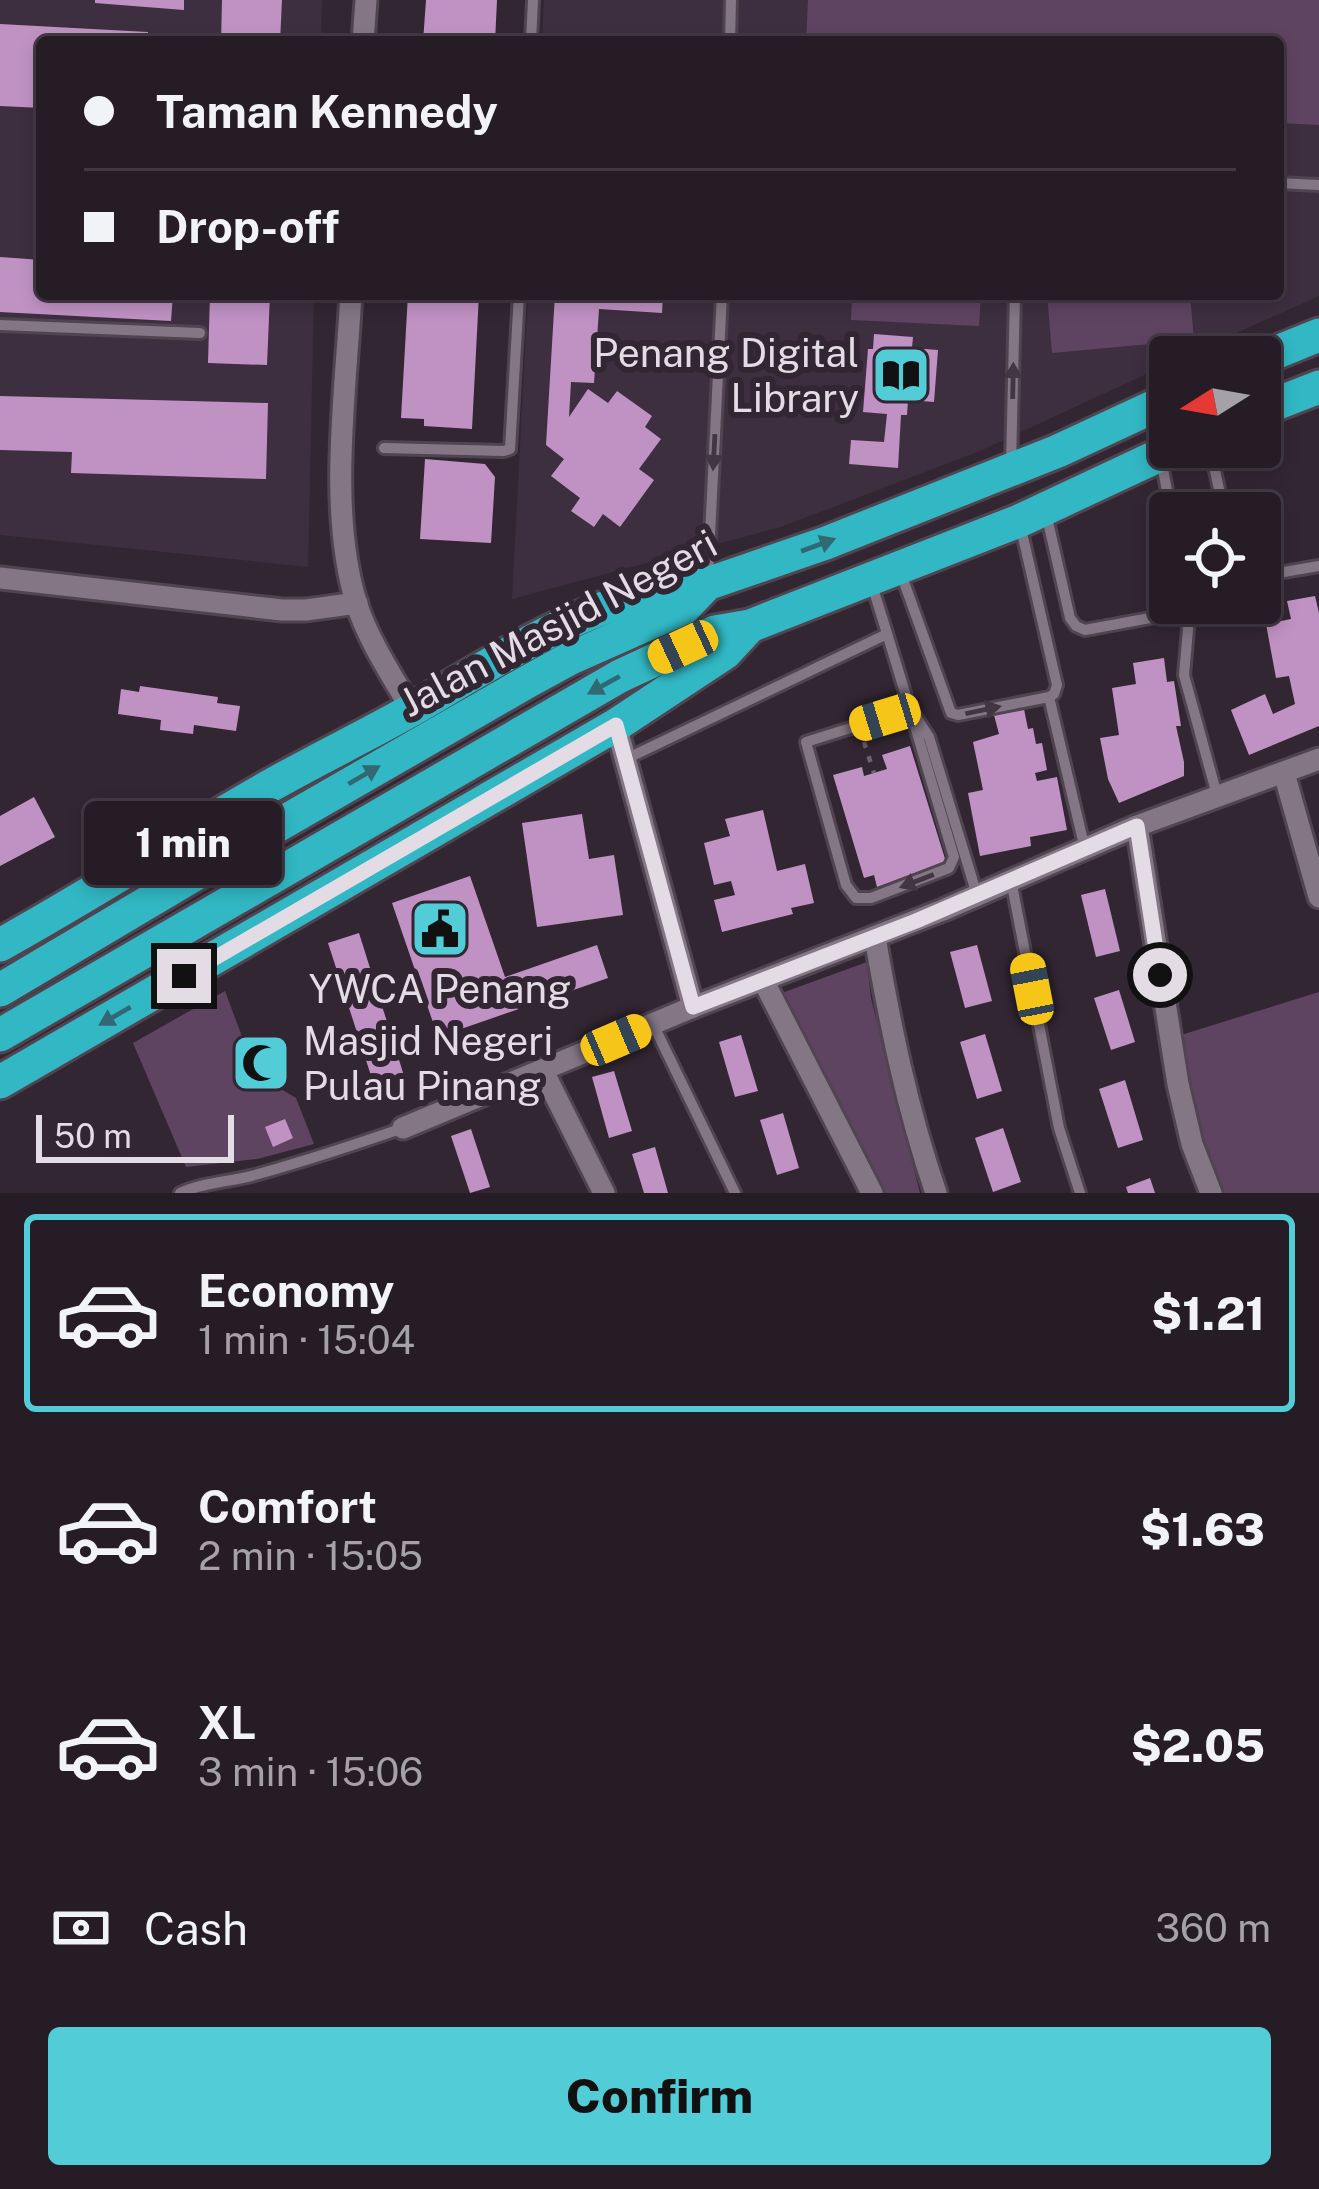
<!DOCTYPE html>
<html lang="en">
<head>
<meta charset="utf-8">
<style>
  :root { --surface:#261c26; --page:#2e252e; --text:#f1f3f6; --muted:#a4a1a7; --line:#423a43; --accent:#52ccd6 }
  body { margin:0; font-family:"Public Sans",sans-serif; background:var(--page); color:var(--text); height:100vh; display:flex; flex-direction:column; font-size:45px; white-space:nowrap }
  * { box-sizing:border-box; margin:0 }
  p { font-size:39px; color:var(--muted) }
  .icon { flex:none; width:66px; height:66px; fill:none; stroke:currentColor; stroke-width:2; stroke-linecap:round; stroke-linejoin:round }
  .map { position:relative; height:1193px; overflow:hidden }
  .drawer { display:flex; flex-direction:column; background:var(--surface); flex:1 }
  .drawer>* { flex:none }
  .guide { position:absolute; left:36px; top:36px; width:1248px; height:264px; border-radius:12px; box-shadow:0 6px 18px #0003,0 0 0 3px var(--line); display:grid; align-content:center; height:264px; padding:0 48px; background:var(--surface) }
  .needle { width:78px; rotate:259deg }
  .tools { position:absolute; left:1149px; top:336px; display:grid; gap:24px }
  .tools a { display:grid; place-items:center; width:132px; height:132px; border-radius:12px; background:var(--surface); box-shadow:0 6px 18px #0003,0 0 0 3px var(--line); font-size:60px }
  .scale { position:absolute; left:36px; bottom:30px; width:198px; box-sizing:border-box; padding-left:12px; border:6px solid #e4dce5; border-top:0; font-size:33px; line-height:42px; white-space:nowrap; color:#e4dce5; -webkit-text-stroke:9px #322633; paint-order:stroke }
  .end { position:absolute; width:54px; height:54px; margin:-27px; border:15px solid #e4dce5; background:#111; box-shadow:0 0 0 6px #111 }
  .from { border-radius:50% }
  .bubble { position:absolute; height:84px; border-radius:12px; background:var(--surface); box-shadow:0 6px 18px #0003,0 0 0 3px var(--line); font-size:39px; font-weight:800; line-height:84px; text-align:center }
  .car { position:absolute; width:36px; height:72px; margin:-36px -18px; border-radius:15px; box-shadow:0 0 9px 3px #0007; background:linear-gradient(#f5c518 24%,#345 0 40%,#f5c518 0 76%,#345 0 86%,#f5c518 0) }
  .guide b { display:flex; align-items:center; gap:42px; height:114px; font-size:45px }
  .guide b+b { border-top:3px solid var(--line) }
  .guide i { width:30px; height:30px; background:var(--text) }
  ul { padding:21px 0 0; list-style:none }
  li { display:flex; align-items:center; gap:36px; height:198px; margin:0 24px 18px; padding:0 24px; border:6px solid transparent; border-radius:12px }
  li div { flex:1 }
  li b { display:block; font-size:45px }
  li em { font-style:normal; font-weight:800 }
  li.current { border-color:var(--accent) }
  li>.icon { width:108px; height:108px; stroke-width:1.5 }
  .pay { display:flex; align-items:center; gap:30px; height:132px; padding:0 48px; font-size:45px }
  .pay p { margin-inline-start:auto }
  .cta { display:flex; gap:24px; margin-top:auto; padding:24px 48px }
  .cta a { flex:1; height:138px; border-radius:12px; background:var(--accent); color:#111; font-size:48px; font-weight:800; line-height:138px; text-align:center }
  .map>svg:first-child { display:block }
  .built { fill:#3e2f40 }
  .green { fill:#5f4461 }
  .building { fill:#c092c4 }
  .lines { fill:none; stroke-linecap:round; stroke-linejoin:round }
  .service-casing { stroke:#4f4450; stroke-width:16 }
  .minor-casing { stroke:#4f4450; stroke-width:27 }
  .trunk-casing { stroke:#4f4450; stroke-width:39 }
  .path { stroke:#6e636f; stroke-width:4.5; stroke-dasharray:6 9; stroke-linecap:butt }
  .service { stroke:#847685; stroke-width:10 }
  .minor { stroke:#847685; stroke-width:21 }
  .trunk { stroke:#31b8c4; stroke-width:33 }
  .oneway { fill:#423643 }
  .oneway2 { fill:#326874 }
  .route { stroke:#e4dce5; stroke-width:15 }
  .labels { text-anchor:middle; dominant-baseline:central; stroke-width:12; stroke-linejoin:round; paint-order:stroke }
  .poi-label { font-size:39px; fill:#e4dce5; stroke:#322633; text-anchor:end }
  .street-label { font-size:39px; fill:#e4dce5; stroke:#322633 }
</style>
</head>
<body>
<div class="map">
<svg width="1319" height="1193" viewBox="0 0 1319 1193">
  <rect width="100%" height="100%" fill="#322633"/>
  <g class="built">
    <polygon points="0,0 322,0 321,42 42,42 42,294 314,294 308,567 0,535"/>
    <polygon points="544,0 1319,0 1319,296 1183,357 1170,357 1170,363 980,451 781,527 512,599 528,294 1278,294 1278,42 542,42"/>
  </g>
  <g class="green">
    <polygon points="808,0 1319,0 1319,125 1278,123 1278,42 806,42"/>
    <polygon points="852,294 981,294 979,326 851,320"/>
    <polygon points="1047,294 1190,294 1194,340 1052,353"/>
    <polygon points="867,962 871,998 920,1193 884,1193 779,994"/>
    <polygon points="225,991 256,1074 296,1098 314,1144 257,1159 186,1167 133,1043"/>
    <path d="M1319,992V1193H1223C1198,1143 1190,1090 1181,1035Z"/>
  </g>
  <g class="building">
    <polygon points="95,0 184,0 184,10 95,3"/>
    <polygon points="222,0 282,0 280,42 221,42"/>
    <polygon points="426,0 497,0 495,42 423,42"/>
    <polygon points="0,24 148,32 147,42 42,42 42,108 0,106"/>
    <polygon points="0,257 42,260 42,294 173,294 171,321 0,312"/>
    <polygon points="210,294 270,294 267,365 208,363"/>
    <polygon points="408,294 479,294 472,429 424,426 424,419 401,418"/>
    <polygon points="555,294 663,294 662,313 599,309 594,383 571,382 569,417 588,389 608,403 617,391 652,416 645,427 661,439 639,469 654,480 620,527 603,514 594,527 571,511 580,498 551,476 564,459 546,445"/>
    <polygon points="874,334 913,337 912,348 938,350 934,402 908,400 907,415 901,415 898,468 849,464 851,440 884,442 887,414 863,412 868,349 873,349"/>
    <polygon points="0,396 268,403 266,479 71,473 72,452 0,450"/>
    <polygon points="425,459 485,464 495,477 491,543 420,539"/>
    <polygon points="1315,596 1319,613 1319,726 1249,755 1231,710 1265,694 1273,714 1295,704 1289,676 1276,678 1266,624 1291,619 1287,601"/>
    <polygon points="1164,658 1167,682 1174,681 1181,726 1176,726 1184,762 1184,776 1119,803 1108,779 1100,738 1119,735 1112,688 1136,684 1133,663"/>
    <polygon points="140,686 218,697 217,703 240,706 236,731 194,725 193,734 160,730 161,720 118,714 121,689 139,692"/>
    <polygon points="1024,709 1028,729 1033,728 1036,744 1042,743 1047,770 1035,773 1037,781 1057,777 1067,830 1030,837 1031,846 980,856 968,793 983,790 973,742 999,734 994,715"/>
    <polygon points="910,746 946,862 877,887 874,875 864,878 833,775 862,767 864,776 887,769 882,755"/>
    <polygon points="34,797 55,837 0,866 0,816"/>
    <polygon points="763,810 777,871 805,864 814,903 791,908 793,914 722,932 714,900 735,895 731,881 714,885 704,843 730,836 725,819"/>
    <polygon points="582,814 589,859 614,855 623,915 537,927 522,823"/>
    <polygon points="470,876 505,977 597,945 608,978 438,1037 392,903"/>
    <polygon points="1105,889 1120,951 1096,957 1081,895"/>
    <polygon points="359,933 406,1082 376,1091 328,943"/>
    <polygon points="977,945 992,1001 965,1008 950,952"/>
    <polygon points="1119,990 1135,1042 1111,1050 1094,998"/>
    <polygon points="985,1034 1002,1091 977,1099 960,1042"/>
    <polygon points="741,1035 758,1091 735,1097 719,1042"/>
    <polygon points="614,1071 632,1131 609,1138 592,1077"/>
    <polygon points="1125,1080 1143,1140 1118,1148 1099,1089"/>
    <polygon points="783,1113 799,1168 777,1175 760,1120"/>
    <polygon points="285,1119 293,1138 273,1147 265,1127"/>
    <polygon points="1003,1128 1021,1182 993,1192 975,1138"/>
    <polygon points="471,1129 490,1187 470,1193 451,1136"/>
    <polygon points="655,1147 668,1193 644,1193 632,1154"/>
    <polygon points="1150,1178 1155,1193 1128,1193 1126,1187"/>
  </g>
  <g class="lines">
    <defs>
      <g id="service">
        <polyline points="531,42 533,0"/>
        <polyline points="730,42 731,0"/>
        <polyline points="1278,183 1319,185"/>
        <polyline points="0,325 200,333"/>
        <polyline points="1210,447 1224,513"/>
        <polyline points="384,448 504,451 510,449 519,294"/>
        <polyline points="1161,458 1171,513"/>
        <polyline points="1011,465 1015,294"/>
        <polyline points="1046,513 1070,618 1076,626 1085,630 1188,611"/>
        <polyline points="900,571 951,713 958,715 1049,697 1054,694 1057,685 1020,524"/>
        <polyline points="708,575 722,294"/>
        <polyline points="1260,576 1319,566"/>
        <path d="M871,582C900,673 926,765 954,857L949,868L871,898H856L846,885L806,742L911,709"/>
        <polyline points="1186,603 1188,629 1184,675 1217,795"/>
        <polyline points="1049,697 1085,849"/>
        <polyline points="916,717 929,737 977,895"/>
        <polyline points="626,759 887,634"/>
        <polyline points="1011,880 1059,1128 1080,1193"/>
        <polyline points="653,1024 735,1193"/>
        <path d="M180,1193C204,1182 230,1182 255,1175C305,1161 354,1145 403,1128"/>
      </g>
      <g id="minor">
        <polyline points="363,42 366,0"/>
        <path d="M351,294C346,391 328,508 356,602C368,640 392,676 412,710"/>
        <polyline points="0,578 282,610 306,610 357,603"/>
        <polyline points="616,725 693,1007"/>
        <polyline points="1284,773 1319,897"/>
        <polyline points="1137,826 1178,1084 1192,1144 1211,1193"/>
        <path d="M875,937C890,1024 907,1109 936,1193"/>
        <polyline points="763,980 872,1193"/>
        <polyline points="543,1071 604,1193"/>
        <polyline points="403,1128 693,1007 943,910 1137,826 1319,759"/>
      </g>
      <g id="trunk">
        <polyline points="1260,359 1319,335"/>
        <polyline points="1260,410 1319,387"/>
        <path d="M0,945C89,896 173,841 261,791C311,762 364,737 415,708C503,657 603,590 707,584"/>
        <polyline points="0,990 263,834 527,682 569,659 684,608 707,584 826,543 1058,451 1170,399"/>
        <polyline points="0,1035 620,676 715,632 750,626 1019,521 1177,447"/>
        <polyline points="0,1082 616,725 725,653 750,626"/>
      </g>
    </defs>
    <use href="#service" class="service-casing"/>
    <use href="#minor" class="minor-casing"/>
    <use href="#trunk" class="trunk-casing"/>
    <polyline class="path" points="864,742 874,773"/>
    <use href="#service" class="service"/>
    <use href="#minor" class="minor"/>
    <use href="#trunk" class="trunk"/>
  </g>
  <defs><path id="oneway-solid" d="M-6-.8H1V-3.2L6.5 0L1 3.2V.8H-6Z" transform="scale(3)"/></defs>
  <g class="oneway">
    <use href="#oneway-solid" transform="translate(1013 381) rotate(-89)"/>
    <use href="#oneway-solid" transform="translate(714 452) rotate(93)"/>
    <use href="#oneway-solid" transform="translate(983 710) rotate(-12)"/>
    <use href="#oneway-solid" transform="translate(917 881) rotate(159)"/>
  </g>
  <g class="oneway2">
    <use href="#oneway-solid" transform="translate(818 545) rotate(-20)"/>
    <use href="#oneway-solid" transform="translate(604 685) rotate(151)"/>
    <use href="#oneway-solid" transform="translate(364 775) rotate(-30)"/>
    <use href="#oneway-solid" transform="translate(115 1016) rotate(150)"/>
  </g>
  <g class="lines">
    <polyline class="route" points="184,976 616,725 693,1007 916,921 1137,826 1160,975"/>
  </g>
  <defs>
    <symbol id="library-square" viewBox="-11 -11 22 22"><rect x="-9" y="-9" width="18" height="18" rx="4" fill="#52ccd6" stroke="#322633"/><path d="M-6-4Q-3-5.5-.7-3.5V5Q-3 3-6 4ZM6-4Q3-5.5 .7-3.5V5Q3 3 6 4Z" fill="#111"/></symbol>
    <symbol id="civic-square" viewBox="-11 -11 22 22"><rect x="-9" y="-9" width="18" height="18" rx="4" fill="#52ccd6" stroke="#322633"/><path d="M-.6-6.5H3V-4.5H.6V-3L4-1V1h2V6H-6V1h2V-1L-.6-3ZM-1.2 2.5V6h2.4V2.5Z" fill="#111"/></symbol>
    <symbol id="mosque-square" viewBox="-11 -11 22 22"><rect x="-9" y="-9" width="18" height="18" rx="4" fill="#52ccd6" stroke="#322633"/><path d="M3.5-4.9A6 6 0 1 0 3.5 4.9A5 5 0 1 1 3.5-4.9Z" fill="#111"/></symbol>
  </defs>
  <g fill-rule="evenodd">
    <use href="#library-square" x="868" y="342" width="66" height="66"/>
    <use href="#civic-square" x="407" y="896" width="66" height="66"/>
    <use href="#mosque-square" x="228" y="1030" width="66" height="66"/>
  </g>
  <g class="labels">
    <g class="poi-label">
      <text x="859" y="353">Penang Digital<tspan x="859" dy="45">Library</tspan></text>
      <text x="440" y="989" text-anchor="middle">YWCA Penang</text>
      <text x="303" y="1041" text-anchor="start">Masjid Negeri<tspan x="303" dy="45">Pulau Pinang</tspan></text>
    </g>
    <g class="street-label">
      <text transform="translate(558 623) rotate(-28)">Jalan Masjid Negeri</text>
    </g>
  </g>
</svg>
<div class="tools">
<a><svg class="needle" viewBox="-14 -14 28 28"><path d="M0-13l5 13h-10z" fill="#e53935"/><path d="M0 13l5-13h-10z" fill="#a4a1a7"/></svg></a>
<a><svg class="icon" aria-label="locate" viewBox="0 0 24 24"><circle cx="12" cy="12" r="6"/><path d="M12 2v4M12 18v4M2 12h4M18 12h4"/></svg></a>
</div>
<div class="scale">50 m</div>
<i class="end from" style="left:1160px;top:975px"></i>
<i class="end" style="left:184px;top:976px"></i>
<div class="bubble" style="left:84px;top:801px;width:198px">1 min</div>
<i class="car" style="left:683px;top:647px;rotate:245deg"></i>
<i class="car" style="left:885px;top:717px;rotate:253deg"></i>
<i class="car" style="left:1032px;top:989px;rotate:349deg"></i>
<i class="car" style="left:616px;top:1040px;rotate:67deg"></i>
<div class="guide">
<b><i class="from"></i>Taman Kennedy</b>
<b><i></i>Drop-off</b>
</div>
</div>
<section class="drawer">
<ul>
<li class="current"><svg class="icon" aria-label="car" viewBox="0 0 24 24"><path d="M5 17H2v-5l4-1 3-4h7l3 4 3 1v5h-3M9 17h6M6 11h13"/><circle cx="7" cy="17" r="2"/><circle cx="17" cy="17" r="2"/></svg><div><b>Economy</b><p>1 min · 15:04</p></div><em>$1.21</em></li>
<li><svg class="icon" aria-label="car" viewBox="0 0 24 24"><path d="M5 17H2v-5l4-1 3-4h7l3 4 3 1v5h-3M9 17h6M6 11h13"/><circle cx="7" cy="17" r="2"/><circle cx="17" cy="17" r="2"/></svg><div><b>Comfort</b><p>2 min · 15:05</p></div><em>$1.63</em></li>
<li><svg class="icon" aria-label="car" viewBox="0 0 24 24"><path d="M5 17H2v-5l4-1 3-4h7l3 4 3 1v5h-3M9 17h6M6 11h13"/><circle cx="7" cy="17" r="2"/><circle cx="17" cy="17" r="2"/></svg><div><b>XL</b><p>3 min · 15:06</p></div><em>$2.05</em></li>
</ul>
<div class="pay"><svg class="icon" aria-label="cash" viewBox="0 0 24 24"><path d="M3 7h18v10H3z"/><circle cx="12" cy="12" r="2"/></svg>Cash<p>360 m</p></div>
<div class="cta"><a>Confirm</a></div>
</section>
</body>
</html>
